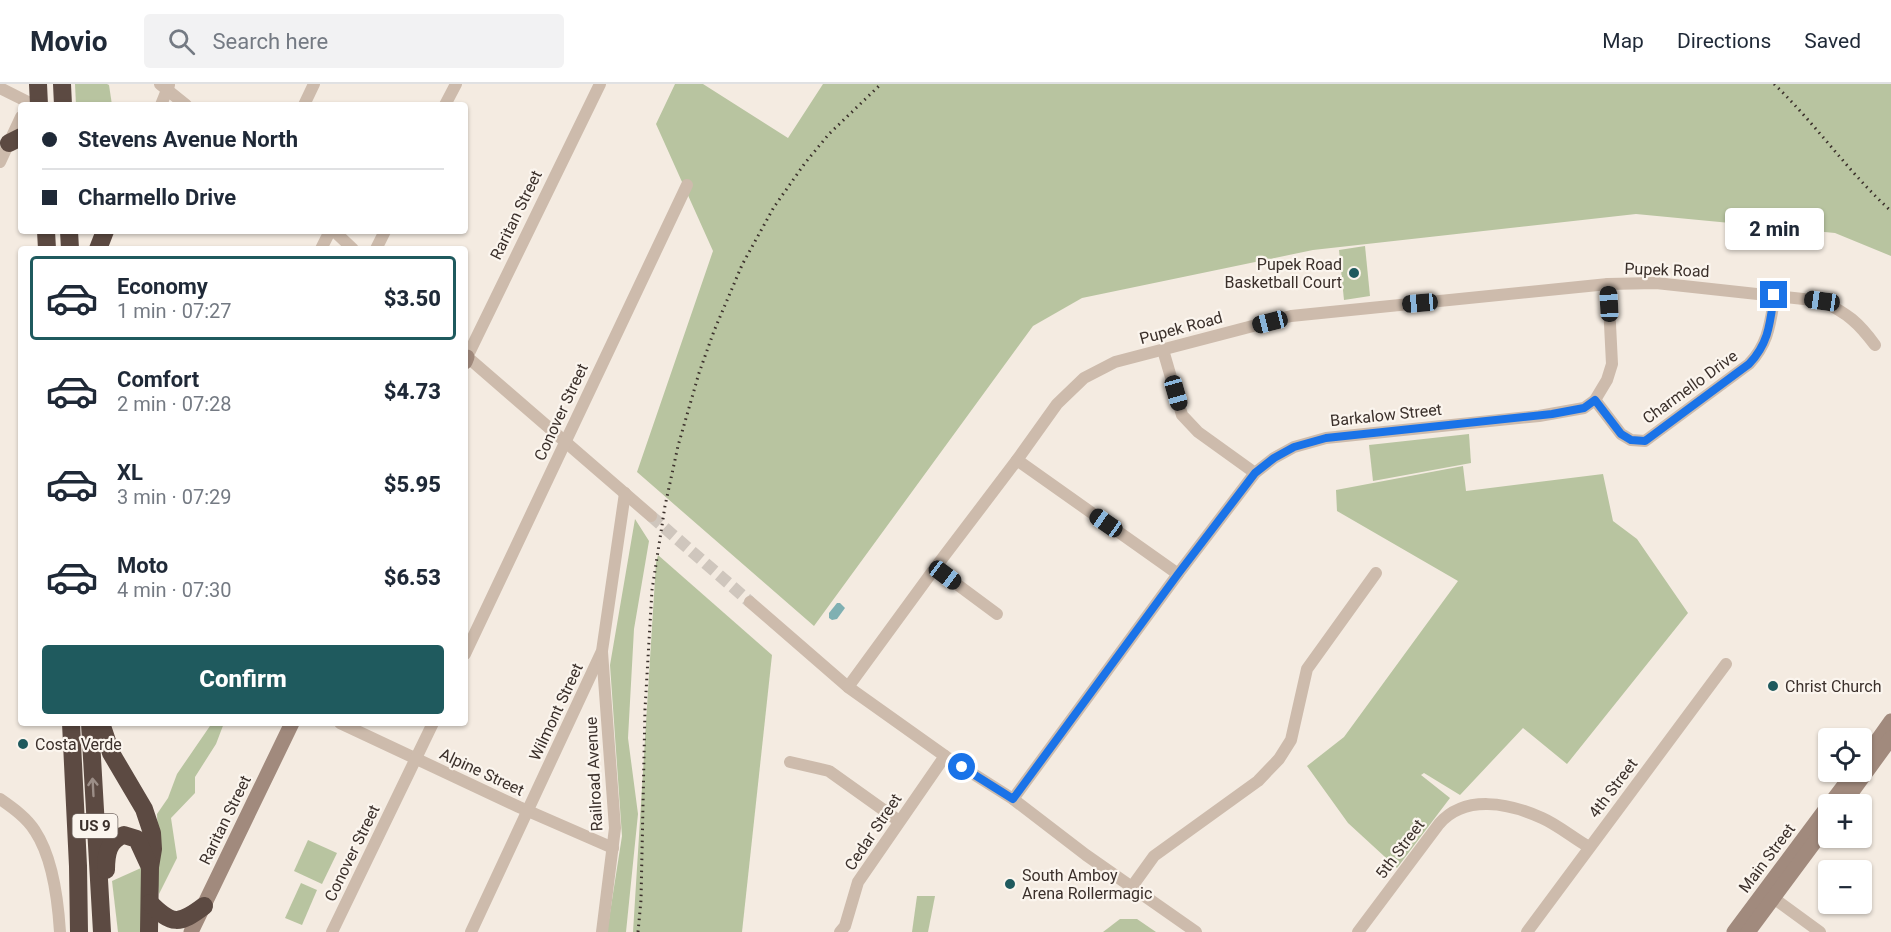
<!DOCTYPE html>
<html lang="en">
<head>
<meta charset="utf-8">
<style>
  :root { --surface:#fff; --page:#f2f2f3; --text:#1f2937; --muted:#747a83; --line:#e0e1e3; --accent:#1f5a5e }
  body { margin:0; font-family:Roboto,sans-serif; background:var(--page); color:var(--text); height:100vh; display:flex; flex-direction:column; font-size:22px; white-space:nowrap }
  * { box-sizing:border-box; margin:0 }
  p { font-size:20px; color:var(--muted) }
  .icon { flex:none; width:33px; height:33px; fill:none; stroke:currentColor; stroke-width:2; stroke-linecap:round; stroke-linejoin:round }
  .map { position:relative; flex:1; overflow:hidden }
  .drawer { position:absolute; left:18px; top:162px; width:450px; height:480px; display:flex; flex-direction:column; background:var(--surface); border-radius:6px; box-shadow:0 2px 4px #0004 }
  .drawer>* { flex:none }
  .guide { position:absolute; left:18px; top:18px; width:450px; height:132px; border-radius:6px; box-shadow:0 2px 4px #0004; display:grid; align-content:center; height:132px; padding:0 24px; background:var(--surface) }
  .controls { position:absolute; left:1818px; top:644px; display:grid; gap:12px }
  .controls a { display:grid; place-items:center; width:54px; height:54px; border-radius:6px; background:var(--surface); box-shadow:0 2px 4px #0004; font-size:30px }
  .end { position:absolute; width:27px; height:27px; margin:-14px; border:8px solid #1a73e8; background:#fff; box-shadow:0 0 0 3px #fff }
  .from { border-radius:50% }
  .bubble { position:absolute; height:42px; border-radius:6px; background:var(--surface); box-shadow:0 2px 4px #0004; font-size:20px; font-weight:800; line-height:42px; text-align:center }
  .car { position:absolute; width:18px; height:36px; margin:-18px -9px; border-radius:8px; box-shadow:0 0 4px 2px #0007; background:linear-gradient(#222 24%,#8ab4d8 0 40%,#222 0 76%,#8ab4d8 0 86%,#222 0) }
  .guide b { display:flex; align-items:center; gap:21px; height:57px; font-size:22px }
  .guide b+b { border-top:2px solid var(--line) }
  .guide i { width:15px; height:15px; background:var(--text) }
  ul { padding:10px 0 0; list-style:none }
  li { display:flex; align-items:center; gap:18px; height:84px; margin:0 12px 9px; padding:0 12px; border:3px solid transparent; border-radius:6px }
  li div { flex:1 }
  li b { display:block; font-size:22px }
  li em { font-style:normal; font-weight:800 }
  li.selected { border-color:var(--accent) }
  li>.icon { width:54px; height:54px; stroke-width:1.5 }
  .cta { display:flex; gap:12px; margin-top:auto; padding:12px 24px }
  .cta a { flex:1; height:69px; border-radius:6px; background:var(--accent); color:#fff; font-size:24px; font-weight:800; line-height:69px; text-align:center }
  header { display:flex; align-items:center; gap:36px; box-sizing:border-box; height:84px; padding:0 30px; background:var(--surface); border-bottom:2px solid var(--line) }
  header strong { font-size:28px }
  nav { display:flex; gap:33px; margin-inline-start:auto; font-size:21px }
  .search { width:420px; height:54px; background:var(--page); display:flex; align-items:center; gap:15px; box-sizing:border-box; padding:0 21px; border-radius:6px; color:var(--muted); font-size:22px }
  .map>svg:first-child { display:block }
  .green { fill:#b8c4a0 }
  .water { fill:#7fb0b2 }
  .lines { fill:none; stroke-linecap:round; stroke-linejoin:round }
  .street-tunnel { stroke:#cfc6bd; stroke-width:12; stroke-dasharray:12 6; stroke-linecap:butt }
  .street { stroke:#cdbbac; stroke-width:12 }
  .secondary { stroke:#a18a7d; stroke-width:15 }
  .highway { stroke:#5c4a42; stroke-width:18 }
  .rail { stroke:#3b302b; stroke-width:3; stroke-dasharray:1.5 4.5; stroke-linecap:butt }
  .oneway { stroke:#9c8e87 }
  .route { stroke:#1a73e8; stroke-width:8 }
  .poi-dot { fill:#1f5a5e; stroke:#fbf5ee; stroke-width:2 }
  .labels { text-anchor:middle; dominant-baseline:central; stroke-width:4.5; stroke-linejoin:round; paint-order:stroke }
  .shield { fill:#fbf5ee; stroke:#756b66; stroke-width:1.5 }
  .shield-label { font-size:15px; font-weight:bold; fill:#3b302b }
  .street-label { font-size:16px; fill:#3b302b; stroke:#fbf5ee }
  .poi-label { font-size:16px; fill:#3b302b; stroke:#fbf5ee; text-anchor:start }
</style>
</head>
<body>
<header>
<strong>Movio</strong>
<div class="search"><svg class="icon" aria-label="search" viewBox="0 0 24 24"><circle cx="10" cy="10" r="6"/><path d="M15 15l6 6"/></svg>Search here</div>
<nav><a>Map</a><a>Directions</a><a>Saved</a></nav>
</header>
<div class="map">
<svg width="1891" height="848" viewBox="0 0 1891 848">
  <rect width="100%" height="100%" fill="#f4ebe1"/>
  <g class="green">
    <polygon points="75,0 107,0 109,1 112,21 76,21"/>
    <polygon points="675,0 703,0 788,54 823,0 1891,0 1891,172 1835,149 1636,130 1313,166 1082,214 1033,242 814,542 637,388 713,167 656,40"/>
    <polygon points="1365,162 1370,212 1344,216 1339,166"/>
    <polygon points="1469,350 1471,379 1373,397 1369,361"/>
    <polygon points="1463,382 1466,407 1603,390 1613,437 1637,455 1688,529 1567,680 1523,644 1460,711 1424,689 1421,691 1450,714 1397,784 1348,739 1307,682 1344,653 1458,497 1337,427 1336,406"/>
    <polygon points="635,435 649,457 634,545 628,654 638,730 626,848 607,848 622,752 610,581"/>
    <polygon points="658,471 772,571 742,848 633,848 656,479"/>
    <polygon points="212,639 224,639 216,660 195,693 195,709 171,734 177,774 159,810 156,782 159,778 157,730 168,714 177,690"/>
    <polygon points="308,756 337,769 322,800 294,787"/>
    <polygon points="141,784 142,848 118,848 112,797"/>
    <polygon points="301,799 317,806 302,841 285,834"/>
    <polygon points="917,812 935,812 928,848 912,848"/>
    <polygon points="1120,835 1137,835 1156,848 1103,848"/>
  </g>
  <polygon class="water" points="837,519 840,519 845,524 837,535 832,536 829,534 829,529"/>
  <g class="lines">
    <polyline class="street-tunnel" points="651,432 750,518"/>
    <g class="street">
      <polyline points="160,0 186,21"/>
      <polyline points="0,4 28,18"/>
      <polyline points="161,21 169,1"/>
      <polyline points="304,21 314,0"/>
      <polyline points="445,21 456,0"/>
      <polyline points="0,78 21,33"/>
      <polyline points="334,147 353,165"/>
      <polyline points="321,165 330,147"/>
      <polyline points="376,165 385,147"/>
      <polyline points="1163,266 1182,331 1198,348 1255,389"/>
      <polyline points="465,271 651,432"/>
      <polyline points="467,273 600,0"/>
      <path d="M1595,316L1621,350L1631,356L1645,357L1749,280C1769,259 1770,239 1775,211"/>
      <polyline points="1017,376 1178,490"/>
      <polyline points="935,484 997,530"/>
      <polyline points="750,518 848,603 945,672 1013,715 1086,771 1196,848"/>
      <polyline points="465,570 687,101"/>
      <path d="M848,603L935,484L1017,376L1057,320L1084,294L1115,278L1291,232L1608,200L1656,199L1822,217C1848,230 1858,238 1875,261"/>
      <polyline points="340,639 519,723 613,764"/>
      <polyline points="790,678 829,687 899,737"/>
      <path d="M0,715C13,724 27,734 35,747C53,774 58,816 60,848"/>
      <polyline points="1013,715 1178,490 1255,389 1274,374 1294,363 1326,354 1539,332 1584,324 1595,316 1607,296 1612,280 1608,200"/>
      <polyline points="1131,804 1154,772 1258,697 1279,675 1291,656 1307,585 1376,489"/>
      <polyline points="1768,810 1820,848"/>
      <polyline points="332,848 433,639"/>
      <polyline points="471,848 602,567 625,409"/>
      <polyline points="602,848 615,744 602,568"/>
      <polyline points="840,848 845,842 858,798 945,672"/>
      <path d="M1358,848L1439,740C1465,710 1509,719 1542,734C1558,741 1573,754 1589,763"/>
      <polyline points="1527,848 1726,580"/>
    </g>
    <g class="secondary">
      <polyline points="465,278 467,273"/>
      <polyline points="1874,661 1891,637"/>
      <polyline points="1830,720 1855,687"/>
      <polyline points="1843,720 1891,654"/>
      <polyline points="191,848 292,639"/>
      <polyline points="1734,848 1828,722"/>
      <polyline points="1748,848 1828,740"/>
    </g>
    <g class="highway">
      <polyline points="38,0 39,21"/>
      <polyline points="62,0 63,21"/>
      <polyline points="9,59 21,53"/>
      <polyline points="46,147 47,165"/>
      <polyline points="69,147 70,165"/>
      <polyline points="98,165 105,147"/>
      <polyline points="71,639 78,782 79,848"/>
      <polyline points="90,639 102,848"/>
      <polyline points="101,639 111,669 144,725 152,749 153,765 150,783 149,848"/>
      <path d="M106,786C106,771 108,756 124,751L137,755L149,781"/>
      <path d="M150,819C172,841 179,841 204,822"/>
    </g>
    <g class="rail">
      <path d="M1774,0C1816,40 1848,88 1891,127"/>
      <polyline points="638,848 641,816 645,625 652,506 665,422 678,362 699,289 714,247 742,181 774,123 805,79 829,50 881,0"/>
    </g>
  </g>
  <defs><path id="oneway-shaft" d="M-6 0H5M1.5-3L5.5 0L1.5 3" fill="none" stroke-width="1.6" stroke-linecap="round" stroke-linejoin="round" transform="scale(1.5)"/></defs>
  <use class="oneway" href="#oneway-shaft" transform="translate(93 703) rotate(-93)"/>
  <g class="lines">
    <path class="route" d="M962,683L1013,715L1178,490L1255,389L1274,374L1294,363L1326,354L1552,330L1584,324L1595,316L1621,350L1631,356L1645,357L1749,280C1769,259 1770,239 1774,211"/>
  </g>
  <g class="poi-dot">
    <circle cx="1354" cy="189" r="6"/>
    <circle cx="1773" cy="602" r="6"/>
    <circle cx="23" cy="660" r="6"/>
    <circle cx="1010" cy="800" r="6"/>
  </g>
  <g class="labels">
    <rect class="shield" x="72.5" y="730" width="45" height="24" rx="4.5"/>
    <g class="shield-label">
      <text x="95" y="742">US 9</text>
    </g>
    <g class="street-label">
      <text transform="translate(516 131) rotate(-64)">Raritan Street</text>
      <text transform="translate(1667 186) rotate(2)">Pupek Road</text>
      <text transform="translate(1181 244) rotate(-15)">Pupek Road</text>
      <text transform="translate(1690 303) rotate(-36)">Charmello Drive</text>
      <text transform="translate(561 328) rotate(-65)">Conover Street</text>
      <text transform="translate(1386 331) rotate(-6)">Barkalow Street</text>
      <text transform="translate(556 628) rotate(-65)">Wilmont Street</text>
      <text transform="translate(482 688) rotate(25)">Alpine Street</text>
      <text transform="translate(594 690) rotate(-93)">Railroad Avenue</text>
      <text transform="translate(1613 704) rotate(-53)">4th Street</text>
      <text transform="translate(225 736) rotate(-64)">Raritan Street</text>
      <text transform="translate(873 748) rotate(-56)">Cedar Street</text>
      <text transform="translate(1400 765) rotate(-53)">5th Street</text>
      <text transform="translate(352 769) rotate(-64)">Conover Street</text>
      <text transform="translate(1767 774) rotate(-53)">Main Street</text>
    </g>
    <g class="poi-label">
      <text x="1342" y="180" text-anchor="end">Pupek Road<tspan x="1342" dy="18">Basketball Court</tspan></text>
      <text x="1785" y="602">Christ Church</text>
      <text x="35" y="660">Costa Verde</text>
      <text x="1022" y="791">South Amboy<tspan x="1022" dy="18">Arena Rollermagic</tspan></text>
    </g>
  </g>
</svg>
<div class="controls">
<a><svg class="icon" aria-label="locate" viewBox="0 0 24 24"><circle cx="12" cy="12" r="6"/><path d="M12 2v4M12 18v4M2 12h4M18 12h4"/></svg></a>
<a>+</a>
<a>−</a>
</div>
<i class="end from" style="left:962px;top:683px"></i>
<i class="end" style="left:1774px;top:211px"></i>
<div class="bubble" style="left:1725px;top:124px;width:99px">2 min</div>
<i class="car" style="left:1822px;top:217px;rotate:278deg"></i>
<i class="car" style="left:1420px;top:219px;rotate:265deg"></i>
<i class="car" style="left:1609px;top:220px;rotate:357deg"></i>
<i class="car" style="left:1270px;top:238px;rotate:256deg"></i>
<i class="car" style="left:1176px;top:309px;rotate:164deg"></i>
<i class="car" style="left:1106px;top:439px;rotate:305deg"></i>
<i class="car" style="left:945px;top:491px;rotate:127deg"></i>
<div class="guide">
<b><i class="from"></i>Stevens Avenue North</b>
<b><i></i>Charmello Drive</b>
</div>
<section class="drawer">
<ul>
<li class="selected"><svg class="icon" aria-label="car" viewBox="0 0 24 24"><path d="M5 17H2v-5l4-1 3-4h7l3 4 3 1v5h-3M9 17h6M6 11h13"/><circle cx="7" cy="17" r="2"/><circle cx="17" cy="17" r="2"/></svg><div><b>Economy</b><p>1 min · 07:27</p></div><em>$3.50</em></li>
<li><svg class="icon" aria-label="car" viewBox="0 0 24 24"><path d="M5 17H2v-5l4-1 3-4h7l3 4 3 1v5h-3M9 17h6M6 11h13"/><circle cx="7" cy="17" r="2"/><circle cx="17" cy="17" r="2"/></svg><div><b>Comfort</b><p>2 min · 07:28</p></div><em>$4.73</em></li>
<li><svg class="icon" aria-label="car" viewBox="0 0 24 24"><path d="M5 17H2v-5l4-1 3-4h7l3 4 3 1v5h-3M9 17h6M6 11h13"/><circle cx="7" cy="17" r="2"/><circle cx="17" cy="17" r="2"/></svg><div><b>XL</b><p>3 min · 07:29</p></div><em>$5.95</em></li>
<li><svg class="icon" aria-label="car" viewBox="0 0 24 24"><path d="M5 17H2v-5l4-1 3-4h7l3 4 3 1v5h-3M9 17h6M6 11h13"/><circle cx="7" cy="17" r="2"/><circle cx="17" cy="17" r="2"/></svg><div><b>Moto</b><p>4 min · 07:30</p></div><em>$6.53</em></li>
</ul>
<div class="cta"><a>Confirm</a></div>
</section>
</div>
</body>
</html>
